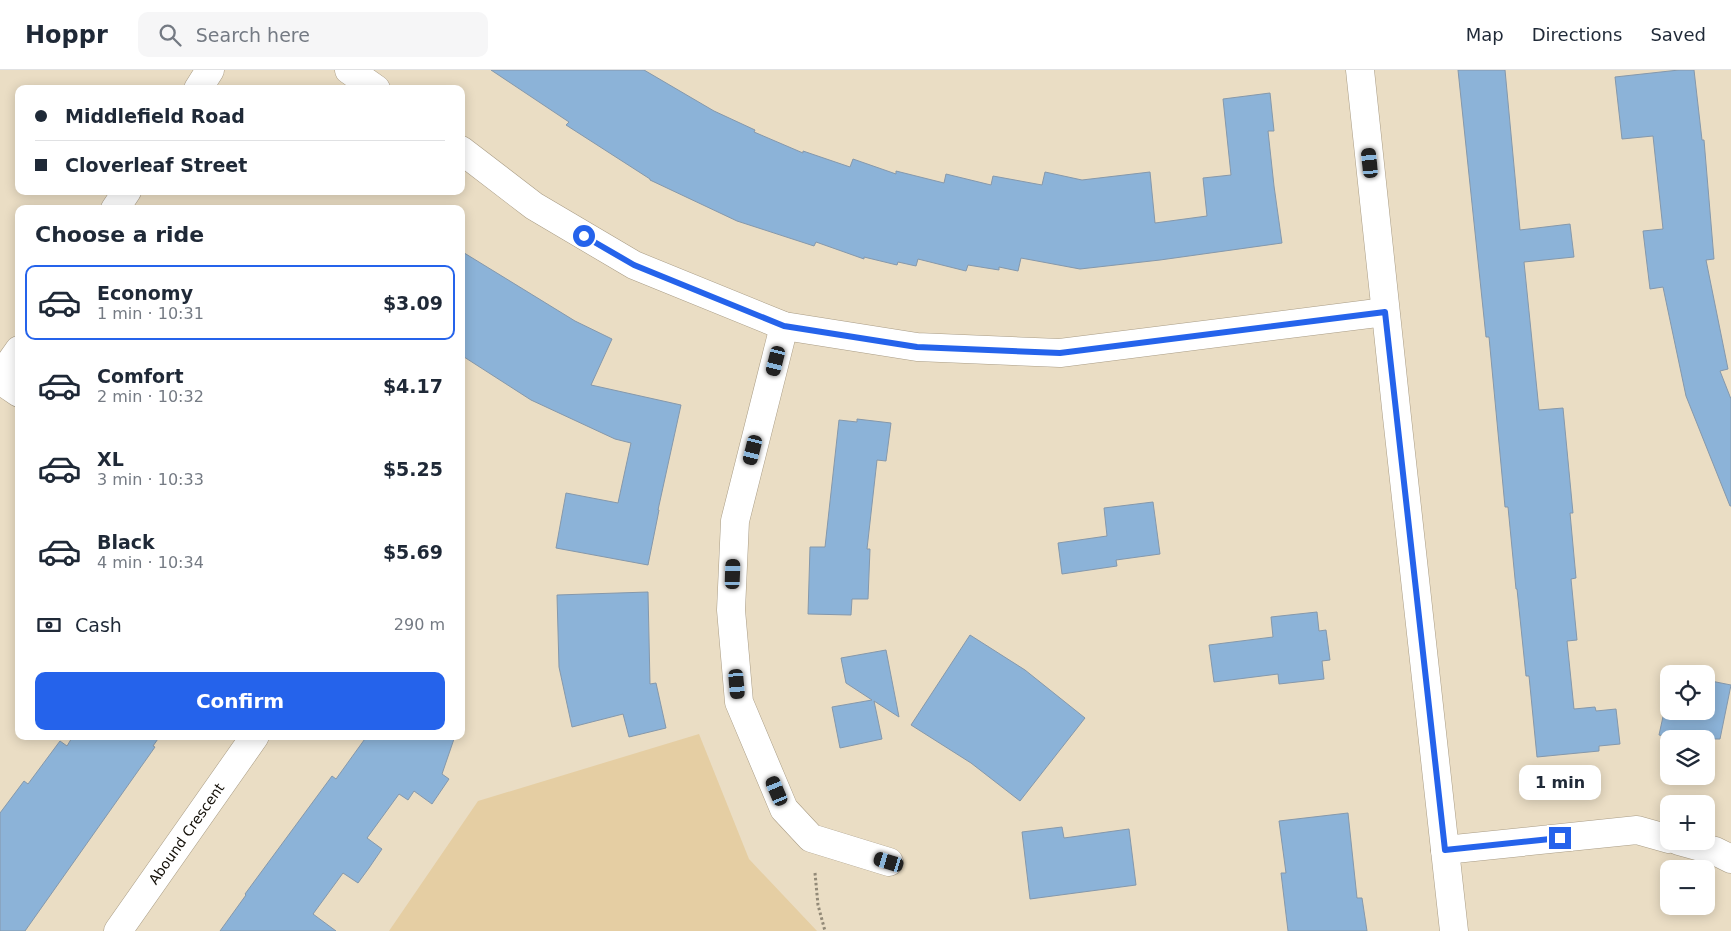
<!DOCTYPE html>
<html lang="en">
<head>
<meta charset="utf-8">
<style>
  :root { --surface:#fff; --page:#f6f6f7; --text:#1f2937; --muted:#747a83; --line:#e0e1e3; --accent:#2563eb }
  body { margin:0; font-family:"DejaVu Sans",sans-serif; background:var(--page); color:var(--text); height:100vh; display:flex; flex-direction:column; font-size:19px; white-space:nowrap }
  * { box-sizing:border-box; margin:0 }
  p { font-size:16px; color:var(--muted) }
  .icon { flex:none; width:28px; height:28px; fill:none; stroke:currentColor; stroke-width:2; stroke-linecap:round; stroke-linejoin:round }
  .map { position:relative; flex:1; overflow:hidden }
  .drawer { position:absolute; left:15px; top:135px; width:450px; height:535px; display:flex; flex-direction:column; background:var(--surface); border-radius:10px; box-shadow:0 2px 12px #0003 }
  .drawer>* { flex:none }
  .hud { position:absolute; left:15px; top:15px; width:450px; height:110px; border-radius:10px; box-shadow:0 2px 12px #0003; display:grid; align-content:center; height:110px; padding:0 20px; background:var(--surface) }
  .controls { position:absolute; left:1660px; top:595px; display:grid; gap:10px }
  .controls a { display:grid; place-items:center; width:55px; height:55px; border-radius:10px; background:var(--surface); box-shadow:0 2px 12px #0003; font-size:25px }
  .end { position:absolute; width:22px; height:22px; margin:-11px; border:6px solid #2563eb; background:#fff; box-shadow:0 0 0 2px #fff }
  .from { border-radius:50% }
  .bubble { position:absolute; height:35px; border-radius:10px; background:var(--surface); box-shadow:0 2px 12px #0003; font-size:16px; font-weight:700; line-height:35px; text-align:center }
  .car { position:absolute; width:15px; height:30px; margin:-15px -8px; border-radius:6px; box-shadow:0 0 4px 1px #0007; background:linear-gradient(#222 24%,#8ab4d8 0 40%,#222 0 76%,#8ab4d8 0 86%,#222 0) }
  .hud b { display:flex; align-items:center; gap:18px; height:48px; font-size:19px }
  .hud b+b { border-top:1px solid var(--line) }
  .hud i { width:12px; height:12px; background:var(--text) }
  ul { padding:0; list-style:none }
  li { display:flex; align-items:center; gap:15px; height:75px; margin:0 10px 8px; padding:0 10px; border:2px solid transparent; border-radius:10px }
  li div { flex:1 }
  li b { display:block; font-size:19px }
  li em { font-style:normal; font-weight:700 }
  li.current { border-color:var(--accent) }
  li>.icon { width:45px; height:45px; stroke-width:1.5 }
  h2 { padding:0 20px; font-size:22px; line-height:60px }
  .pay { display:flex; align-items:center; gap:12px; height:55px; padding:0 20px; font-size:19px }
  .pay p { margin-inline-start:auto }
  .action { display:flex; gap:10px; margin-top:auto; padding:10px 20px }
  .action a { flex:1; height:58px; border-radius:10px; background:var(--accent); color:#fff; font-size:20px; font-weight:700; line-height:58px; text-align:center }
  header { display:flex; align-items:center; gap:30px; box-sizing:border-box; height:70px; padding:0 25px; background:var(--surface); border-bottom:1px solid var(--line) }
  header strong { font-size:24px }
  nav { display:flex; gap:28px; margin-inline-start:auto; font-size:18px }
  .search { width:350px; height:45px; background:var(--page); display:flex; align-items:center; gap:12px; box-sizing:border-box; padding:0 18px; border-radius:10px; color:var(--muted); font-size:19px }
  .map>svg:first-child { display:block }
  .green { fill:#e5cea3 }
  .building { fill:#8cb3d8; stroke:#8598ab }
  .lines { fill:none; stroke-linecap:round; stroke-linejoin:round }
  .minor-casing { stroke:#a99c85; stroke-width:29 }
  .path { stroke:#928977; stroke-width:3; stroke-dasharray:2.5 2.5; stroke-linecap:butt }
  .minor { stroke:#fff; stroke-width:28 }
  .route { stroke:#2563eb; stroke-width:6 }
  .labels { text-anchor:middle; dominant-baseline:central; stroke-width:4; stroke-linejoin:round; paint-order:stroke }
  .street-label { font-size:14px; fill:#120e06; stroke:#eaddc4 }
</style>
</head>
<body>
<header>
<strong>Hoppr</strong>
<div class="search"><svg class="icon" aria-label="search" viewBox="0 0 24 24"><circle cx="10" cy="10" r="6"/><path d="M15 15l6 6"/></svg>Search here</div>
<nav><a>Map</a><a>Directions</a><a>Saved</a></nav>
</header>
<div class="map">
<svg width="1731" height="861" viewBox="0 0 1731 861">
  <rect width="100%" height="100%" fill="#eaddc4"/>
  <polygon class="green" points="699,664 749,789 817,861 389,861 478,731"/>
  <g class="building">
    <polygon points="491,0 644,0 714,41 755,60 754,62 803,83 803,81 850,97 853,89 896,104 896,101 944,113 946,104 991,115 993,106 1042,115 1045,102 1082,110 1150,102 1155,153 1207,146 1203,108 1231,105 1223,29 1270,23 1274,61 1268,61 1274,116 1282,173 1160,190 1080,199 1021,188 1018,201 999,197 999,200 968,195 966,201 918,189 916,196 898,192 897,195 864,187 864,189 816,172 814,176 737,151 650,110 650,109 566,55 569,52"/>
    <polygon points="1458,0 1505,0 1520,160 1570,154 1574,187 1524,192 1539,340 1563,338 1573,443 1570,443 1576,508 1571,509 1577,570 1567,571 1574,639 1595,637 1596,641 1616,639 1620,674 1599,676 1599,681 1537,687 1529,606 1526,606 1517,519 1516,519 1508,437 1505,437 1489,267 1486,267"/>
    <polygon points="1679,0 1694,0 1702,70 1704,70 1714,189 1706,190 1728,299 1720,301 1731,329 1731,436 1730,436 1686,326 1663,217 1650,219 1643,161 1663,159 1653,66 1622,69 1615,7"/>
    <polygon points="461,181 575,251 612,269 591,315 681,335 658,440 659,440 648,495 556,478 566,423 618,433 631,373 615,369 531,330 461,285"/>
    <polygon points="857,349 891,353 886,391 877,390 867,479 870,479 868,529 852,529 851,545 808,544 810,477 825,477 839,350 857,352"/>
    <polygon points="1153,432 1160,484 1116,490 1117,496 1062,504 1058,473 1107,466 1104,438"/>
    <polygon points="648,522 650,614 656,613 666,658 629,667 623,644 572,657 559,597 557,525"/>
    <polygon points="1317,542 1319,561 1326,560 1330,590 1322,591 1324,609 1279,614 1278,604 1214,612 1209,575 1273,567 1271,547"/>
    <polygon points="970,565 1025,600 1085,648 1020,731 971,693 911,655"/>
    <polygon points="886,580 899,647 874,631 882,669 840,678 832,637 872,630 846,613 841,588"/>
    <polygon points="1706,610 1731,615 1720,669 1679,669 1659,665 1669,619 1669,641 1706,641"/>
    <polygon points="73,666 160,666 153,676 155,677 25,861 0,861 0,743 24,711 28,714 60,671 67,676"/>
    <polygon points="367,666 455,666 442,704 449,709 432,734 414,721 408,730 399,724 367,768 382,779 369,798 358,813 343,803 313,844 336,861 220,861 246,825 245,824 332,706 336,709"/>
    <polygon points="1348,743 1357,828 1362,828 1367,861 1288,861 1281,803 1286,803 1279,751"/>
    <polygon points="1062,757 1064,768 1129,759 1136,815 1030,829 1022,762"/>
  </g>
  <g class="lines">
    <defs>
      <g id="minor">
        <polyline points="349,0 376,19"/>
        <polyline points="1360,0 1397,347 1454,861"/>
        <polyline points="198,19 210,0"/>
        <polyline points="461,80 534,136 634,195 784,256 917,277 1060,283 1385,242"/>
        <polyline points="115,139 127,121"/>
        <polyline points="784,256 735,451 731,540 739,632 784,739 811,768 889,792"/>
        <polyline points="0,307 19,280"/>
        <polyline points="0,310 19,323"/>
        <polyline points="1679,771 1715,781 1731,789"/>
        <polyline points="1445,780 1637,760 1669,769"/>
        <path id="s1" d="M118,861L255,666"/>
      </g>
    </defs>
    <use href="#minor" class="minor-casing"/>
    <polyline class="path" points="815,803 818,835 825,861"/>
    <use href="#minor" class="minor"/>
  </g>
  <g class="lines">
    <polyline class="route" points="584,166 634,195 784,256 917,277 1060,283 1385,242 1445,780 1560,768"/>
  </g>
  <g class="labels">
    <g class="street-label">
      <text stroke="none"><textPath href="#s1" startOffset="119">Abound Crescent</textPath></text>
    </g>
  </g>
</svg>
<div class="controls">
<a><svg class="icon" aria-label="locate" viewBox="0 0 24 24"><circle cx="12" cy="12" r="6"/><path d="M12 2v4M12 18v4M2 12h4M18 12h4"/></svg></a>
<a><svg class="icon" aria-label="layers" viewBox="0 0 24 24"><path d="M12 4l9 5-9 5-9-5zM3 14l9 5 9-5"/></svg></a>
<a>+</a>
<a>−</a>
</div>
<i class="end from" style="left:584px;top:166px"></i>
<i class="end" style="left:1560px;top:768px"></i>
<div class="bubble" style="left:1519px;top:695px;width:82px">1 min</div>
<i class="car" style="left:1370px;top:93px;rotate:354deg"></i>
<i class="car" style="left:776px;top:291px;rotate:194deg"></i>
<i class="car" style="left:753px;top:380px;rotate:194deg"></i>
<i class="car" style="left:733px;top:504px;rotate:2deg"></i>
<i class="car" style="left:737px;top:614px;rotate:175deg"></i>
<i class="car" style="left:777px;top:721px;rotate:337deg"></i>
<i class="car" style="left:889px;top:792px;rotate:287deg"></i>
<div class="hud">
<b><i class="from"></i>Middlefield Road</b>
<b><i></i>Cloverleaf Street</b>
</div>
<section class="drawer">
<h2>Choose a ride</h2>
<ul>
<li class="current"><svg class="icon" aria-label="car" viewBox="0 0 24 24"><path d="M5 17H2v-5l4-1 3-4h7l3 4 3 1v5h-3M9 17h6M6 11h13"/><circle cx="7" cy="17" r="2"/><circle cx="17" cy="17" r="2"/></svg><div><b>Economy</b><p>1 min · 10:31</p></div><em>$3.09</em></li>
<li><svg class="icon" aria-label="car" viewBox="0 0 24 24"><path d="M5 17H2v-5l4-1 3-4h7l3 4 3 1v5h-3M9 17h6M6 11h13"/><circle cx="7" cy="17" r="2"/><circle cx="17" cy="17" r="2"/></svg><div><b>Comfort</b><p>2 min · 10:32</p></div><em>$4.17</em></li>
<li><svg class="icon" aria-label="car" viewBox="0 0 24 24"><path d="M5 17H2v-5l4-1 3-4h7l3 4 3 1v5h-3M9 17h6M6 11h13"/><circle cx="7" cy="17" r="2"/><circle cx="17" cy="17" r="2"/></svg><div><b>XL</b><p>3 min · 10:33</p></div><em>$5.25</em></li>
<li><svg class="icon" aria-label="car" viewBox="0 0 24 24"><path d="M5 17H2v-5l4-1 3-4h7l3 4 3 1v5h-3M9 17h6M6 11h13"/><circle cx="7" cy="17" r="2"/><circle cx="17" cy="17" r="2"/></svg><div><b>Black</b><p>4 min · 10:34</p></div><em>$5.69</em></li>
</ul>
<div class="pay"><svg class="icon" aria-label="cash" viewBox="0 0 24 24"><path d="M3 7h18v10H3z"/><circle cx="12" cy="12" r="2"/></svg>Cash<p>290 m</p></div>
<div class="action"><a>Confirm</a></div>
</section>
</div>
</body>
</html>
